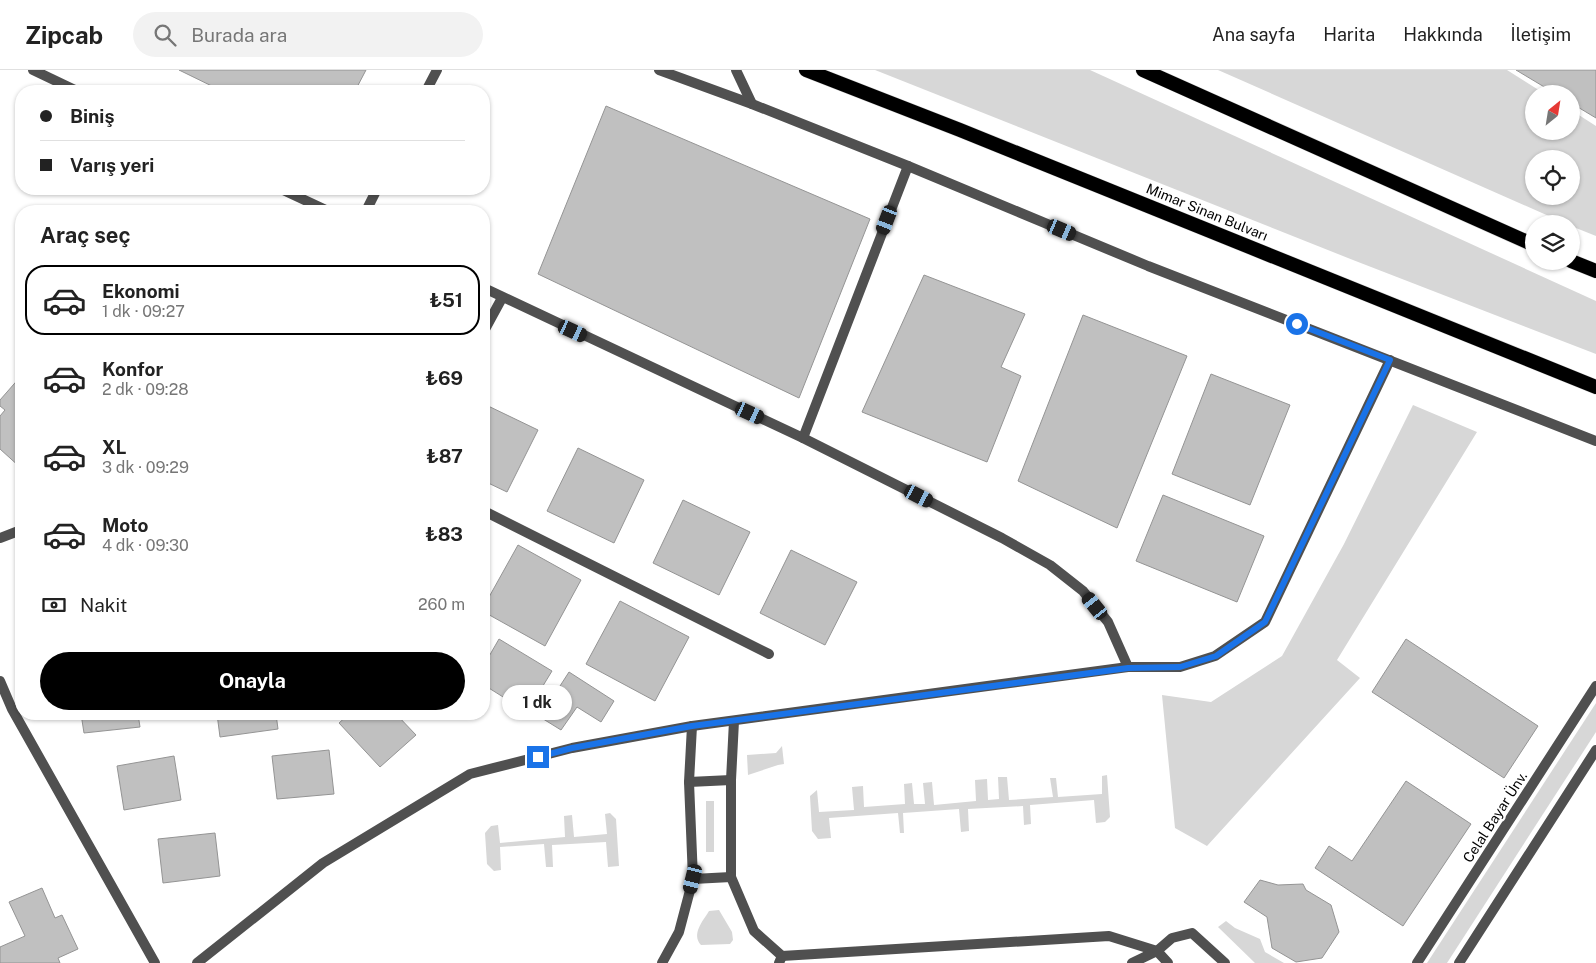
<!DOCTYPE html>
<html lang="tr">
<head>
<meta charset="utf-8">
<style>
  :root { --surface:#fff; --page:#f2f2f2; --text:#222; --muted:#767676; --line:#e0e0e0; --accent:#000 }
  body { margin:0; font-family:"Public Sans",sans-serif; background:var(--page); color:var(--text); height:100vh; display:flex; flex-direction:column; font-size:19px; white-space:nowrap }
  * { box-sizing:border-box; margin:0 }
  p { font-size:16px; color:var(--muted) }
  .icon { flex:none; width:28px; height:28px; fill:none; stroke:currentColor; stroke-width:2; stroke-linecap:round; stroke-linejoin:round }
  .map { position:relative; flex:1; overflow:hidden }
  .sheet { position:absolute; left:15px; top:135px; width:475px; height:515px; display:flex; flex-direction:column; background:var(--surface); border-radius:20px; box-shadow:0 1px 4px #0004 }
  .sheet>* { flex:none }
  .guide { position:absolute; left:15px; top:15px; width:475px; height:110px; border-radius:20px; box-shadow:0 1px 4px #0004; display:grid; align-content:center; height:110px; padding:0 25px; background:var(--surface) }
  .needle { width:32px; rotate:30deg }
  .tools { position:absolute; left:1525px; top:15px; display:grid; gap:10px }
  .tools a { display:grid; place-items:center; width:55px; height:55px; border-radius:50%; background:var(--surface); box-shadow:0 1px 4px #0004; font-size:25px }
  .end { position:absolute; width:22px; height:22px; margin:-11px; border:6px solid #1a73e8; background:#fff; box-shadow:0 0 0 2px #fff }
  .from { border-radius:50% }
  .bubble { position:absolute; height:35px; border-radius:18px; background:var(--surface); box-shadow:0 1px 4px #0004; font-size:16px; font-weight:700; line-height:35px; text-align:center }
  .car { position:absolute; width:15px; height:30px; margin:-15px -8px; border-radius:6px; box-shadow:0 0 4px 1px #0007; background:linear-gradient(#222 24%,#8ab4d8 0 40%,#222 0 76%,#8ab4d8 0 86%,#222 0) }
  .guide b { display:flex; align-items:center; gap:18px; height:48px; font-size:19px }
  .guide b+b { border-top:1px solid var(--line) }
  .guide i { width:12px; height:12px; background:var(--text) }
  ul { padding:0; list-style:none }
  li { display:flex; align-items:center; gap:15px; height:70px; margin:0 10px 8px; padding:0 15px; border:2px solid transparent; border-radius:20px }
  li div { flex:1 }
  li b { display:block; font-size:19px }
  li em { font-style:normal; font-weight:700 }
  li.active { border-color:var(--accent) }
  li>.icon { width:45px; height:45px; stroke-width:1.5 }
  h2 { padding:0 25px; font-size:22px; line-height:60px }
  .pay { display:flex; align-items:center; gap:12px; height:55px; padding:0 25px; font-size:19px }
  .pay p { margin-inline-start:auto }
  .primary-button { display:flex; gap:10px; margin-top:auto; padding:10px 25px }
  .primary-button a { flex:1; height:58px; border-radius:30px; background:var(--accent); color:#fff; font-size:20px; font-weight:700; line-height:58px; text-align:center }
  header { display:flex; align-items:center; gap:30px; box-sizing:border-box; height:70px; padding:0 25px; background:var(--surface); border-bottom:1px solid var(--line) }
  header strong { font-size:24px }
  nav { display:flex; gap:28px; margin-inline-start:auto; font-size:18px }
  .search { width:350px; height:45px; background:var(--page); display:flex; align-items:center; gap:12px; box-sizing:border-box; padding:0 18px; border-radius:28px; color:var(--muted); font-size:19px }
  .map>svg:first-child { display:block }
  .green { fill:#d7d7d7; fill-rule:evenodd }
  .building { fill:#c0c0c0; stroke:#949494 }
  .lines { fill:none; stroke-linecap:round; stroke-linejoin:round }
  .trunk-casing { stroke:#dbdbdb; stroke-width:15 }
  .service { stroke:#505050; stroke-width:10 }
  .minor { stroke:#505050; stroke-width:10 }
  .trunk { stroke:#000; stroke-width:14 }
  .route { stroke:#1a73e8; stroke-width:6 }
  .labels { text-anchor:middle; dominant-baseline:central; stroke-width:4.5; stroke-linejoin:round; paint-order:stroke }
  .street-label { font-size:14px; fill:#000; stroke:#fff }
</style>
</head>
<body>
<header>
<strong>Zipcab</strong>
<div class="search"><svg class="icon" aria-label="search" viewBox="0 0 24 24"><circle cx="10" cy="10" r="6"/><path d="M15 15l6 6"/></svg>Burada ara</div>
<nav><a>Ana sayfa</a><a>Harita</a><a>Hakkında</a><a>İletişim</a></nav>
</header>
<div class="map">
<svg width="1596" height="893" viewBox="0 0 1596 893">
  <rect width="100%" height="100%" fill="#fff"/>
  <g class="green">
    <polygon points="875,0 1090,0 1596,231 1596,284 1353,190"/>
    <path d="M1218,0H1507L1545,24H1534V61H1571V40L1596,56V166L1571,156V154H1567L1551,147ZM1534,89H1571V126H1534Z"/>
    <polygon points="1413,335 1477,362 1337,590 1360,608 1207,776 1175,758 1162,625 1211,632 1282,586 1344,474"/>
    <polygon points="1596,633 1596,662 1447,893 1427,893"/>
    <polygon points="782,676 784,694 778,695 748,705 747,685 776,683"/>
    <polygon points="1107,705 1110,747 1105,752 1096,753 1094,730 1030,735 1031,754 1024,755 1023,736 968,739 969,761 961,762 959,739 903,743 904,763 900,763 898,743 829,748 831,768 818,769 812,761 810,726 817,720 819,742 854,740 852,717 863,716 864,737 905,734 904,714 912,713 914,734 925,734 923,713 932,712 934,735 976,731 975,710 987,709 988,730 999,729 998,707 1007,707 1009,730 1053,727 1050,708 1056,708 1058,727 1102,724 1102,706"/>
    <rect x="706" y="731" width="8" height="51"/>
    <polygon points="610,743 616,749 619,796 608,797 606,772 552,775 553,797 546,797 544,774 500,777 501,800 494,801 487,794 485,763 491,756 498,755 500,773 565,767 564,746 572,745 574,767 607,764 605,744"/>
    <path d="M719,840L732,862L733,870L730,874L701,875C691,864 703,851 709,841Z"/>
    <polygon points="1226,851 1235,858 1260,869 1265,882 1284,893 1255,893 1218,857"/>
  </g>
  <g class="building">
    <polygon points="179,0 366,0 355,21 222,21"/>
    <polygon points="1516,0 1596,0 1596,48 1571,33 1571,24 1556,24"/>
    <polygon points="606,36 870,149 799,328 538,204"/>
    <polygon points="924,205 1025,244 1001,297 1021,306 987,392 862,342"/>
    <polygon points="1083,245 1187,286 1117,458 1018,411"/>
    <polygon points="1211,304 1290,335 1250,435 1172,404"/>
    <polygon points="21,306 21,398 0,379 0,346 5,340 0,336 0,330"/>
    <polygon points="484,334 538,360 507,422 484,411"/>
    <polygon points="578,378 644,410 614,473 547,441"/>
    <polygon points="1163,425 1264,466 1237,532 1136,491"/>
    <polygon points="683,430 750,462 719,525 653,493"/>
    <polygon points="518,475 581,510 545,576 484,542 484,536"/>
    <polygon points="791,480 857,512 825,575 760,543"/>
    <polygon points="620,531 689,567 655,631 586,594"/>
    <polygon points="499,569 552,601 527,642 484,615 484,595"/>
    <polygon points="1406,569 1538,656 1504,708 1372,622"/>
    <polygon points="569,602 614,631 601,652 577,637 561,660 540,647"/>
    <polygon points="81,644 138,644 140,657 84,663"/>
    <polygon points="217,644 276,644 278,659 220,667"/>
    <polygon points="349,644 396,644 416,665 380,697 339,653"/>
    <polygon points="329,680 334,724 277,729 272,686"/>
    <polygon points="174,686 181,730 124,740 117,696"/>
    <polygon points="1406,711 1471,754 1403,856 1315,798 1329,776 1352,791"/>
    <polygon points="215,763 220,806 163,813 158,769"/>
    <polygon points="1260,810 1278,815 1303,814 1306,820 1331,835 1339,862 1322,888 1296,892 1272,878 1267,847 1244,832"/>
    <polygon points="42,818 55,848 62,845 78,879 58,888 60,893 0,893 0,877 25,866 9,832"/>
  </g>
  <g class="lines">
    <defs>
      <g id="trunk">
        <polyline points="806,0 960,60 1596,317"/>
        <polyline points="1143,0 1534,175"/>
        <polyline points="1571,191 1596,201"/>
      </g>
    </defs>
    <use href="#trunk" class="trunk-casing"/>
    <g class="service">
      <polyline points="734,651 731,710 731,807 754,861 782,886 779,893"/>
      <polyline points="689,712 731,710"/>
      <polyline points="693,809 731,807"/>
      <polyline points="782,886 1109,866 1157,881"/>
      <polyline points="662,893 679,862 693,809 689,712 692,656"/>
      <polyline points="1132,893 1157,881"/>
    </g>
    <g class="minor">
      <polyline points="33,0 77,21"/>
      <polyline points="659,0 752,34 908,96 1148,196 1596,371"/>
      <polyline points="736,0 752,34"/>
      <polyline points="426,21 437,0"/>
      <polyline points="281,119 328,141"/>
      <polyline points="366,141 377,119"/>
      <polyline points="484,218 803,368 1002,468 1050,495 1083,521 1108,552 1128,597"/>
      <polyline points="484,261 502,228"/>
      <polyline points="803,368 908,96"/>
      <polyline points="484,441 769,584"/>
      <polyline points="0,468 21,460"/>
      <polyline points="0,611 12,639 155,893"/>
      <polyline points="197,893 323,793 470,704 572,678 692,656 1128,597 1180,597 1215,586 1265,552 1390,290"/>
      <polyline points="1168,893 1157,881 1172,868 1192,863 1225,893"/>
      <polyline points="1417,893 1596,616"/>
      <polyline points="1459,893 1596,680"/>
    </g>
    <use href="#trunk" class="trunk"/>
  </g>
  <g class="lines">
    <polyline class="route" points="538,687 572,678 692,656 1128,598 1180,597 1216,586 1265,552 1390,290 1297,254"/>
  </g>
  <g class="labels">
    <g class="street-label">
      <text transform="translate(1207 142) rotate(22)">Mimar Sinan Bulvarı</text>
      <text transform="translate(1495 747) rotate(-57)">Celal Bayar Ünv.</text>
    </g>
  </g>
</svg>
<div class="tools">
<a><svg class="needle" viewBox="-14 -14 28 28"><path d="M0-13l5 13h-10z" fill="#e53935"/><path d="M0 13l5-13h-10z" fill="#767676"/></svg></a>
<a><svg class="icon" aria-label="locate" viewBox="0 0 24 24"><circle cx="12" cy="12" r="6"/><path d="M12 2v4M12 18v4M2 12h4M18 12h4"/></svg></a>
<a><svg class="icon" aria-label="layers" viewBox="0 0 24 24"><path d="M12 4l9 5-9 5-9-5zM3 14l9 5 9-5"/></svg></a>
</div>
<i class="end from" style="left:1297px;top:254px"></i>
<i class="end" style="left:538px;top:687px"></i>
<div class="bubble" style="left:502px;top:615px;width:70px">1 dk</div>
<i class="car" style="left:887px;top:150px;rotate:201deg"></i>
<i class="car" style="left:1062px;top:160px;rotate:113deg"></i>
<i class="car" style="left:573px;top:261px;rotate:115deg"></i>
<i class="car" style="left:750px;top:343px;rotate:115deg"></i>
<i class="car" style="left:919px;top:426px;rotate:117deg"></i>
<i class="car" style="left:1095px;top:536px;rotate:321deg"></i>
<i class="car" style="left:693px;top:809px;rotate:194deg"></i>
<div class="guide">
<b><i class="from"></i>Biniş</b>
<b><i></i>Varış yeri</b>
</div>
<section class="sheet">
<h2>Araç seç</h2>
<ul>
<li class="active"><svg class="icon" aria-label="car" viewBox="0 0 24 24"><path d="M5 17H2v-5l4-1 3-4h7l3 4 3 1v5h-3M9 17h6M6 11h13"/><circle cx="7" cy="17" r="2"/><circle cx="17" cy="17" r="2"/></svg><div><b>Ekonomi</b><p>1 dk · 09:27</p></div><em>₺51</em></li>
<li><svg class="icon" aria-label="car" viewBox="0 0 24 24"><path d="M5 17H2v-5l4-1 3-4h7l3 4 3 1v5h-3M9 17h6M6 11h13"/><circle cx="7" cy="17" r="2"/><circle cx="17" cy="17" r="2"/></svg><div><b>Konfor</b><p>2 dk · 09:28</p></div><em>₺69</em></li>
<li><svg class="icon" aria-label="car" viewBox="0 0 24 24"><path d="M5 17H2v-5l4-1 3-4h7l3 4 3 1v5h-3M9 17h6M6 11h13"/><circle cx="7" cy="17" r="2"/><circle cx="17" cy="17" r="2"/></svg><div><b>XL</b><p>3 dk · 09:29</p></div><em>₺87</em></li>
<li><svg class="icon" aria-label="car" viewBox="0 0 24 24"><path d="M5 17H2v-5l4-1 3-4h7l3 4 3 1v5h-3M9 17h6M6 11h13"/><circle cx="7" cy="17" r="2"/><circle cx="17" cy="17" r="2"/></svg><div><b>Moto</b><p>4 dk · 09:30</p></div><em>₺83</em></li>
</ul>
<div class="pay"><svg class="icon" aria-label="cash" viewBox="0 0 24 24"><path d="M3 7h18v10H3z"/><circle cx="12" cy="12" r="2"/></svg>Nakit<p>260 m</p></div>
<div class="primary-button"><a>Onayla</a></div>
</section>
</div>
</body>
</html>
